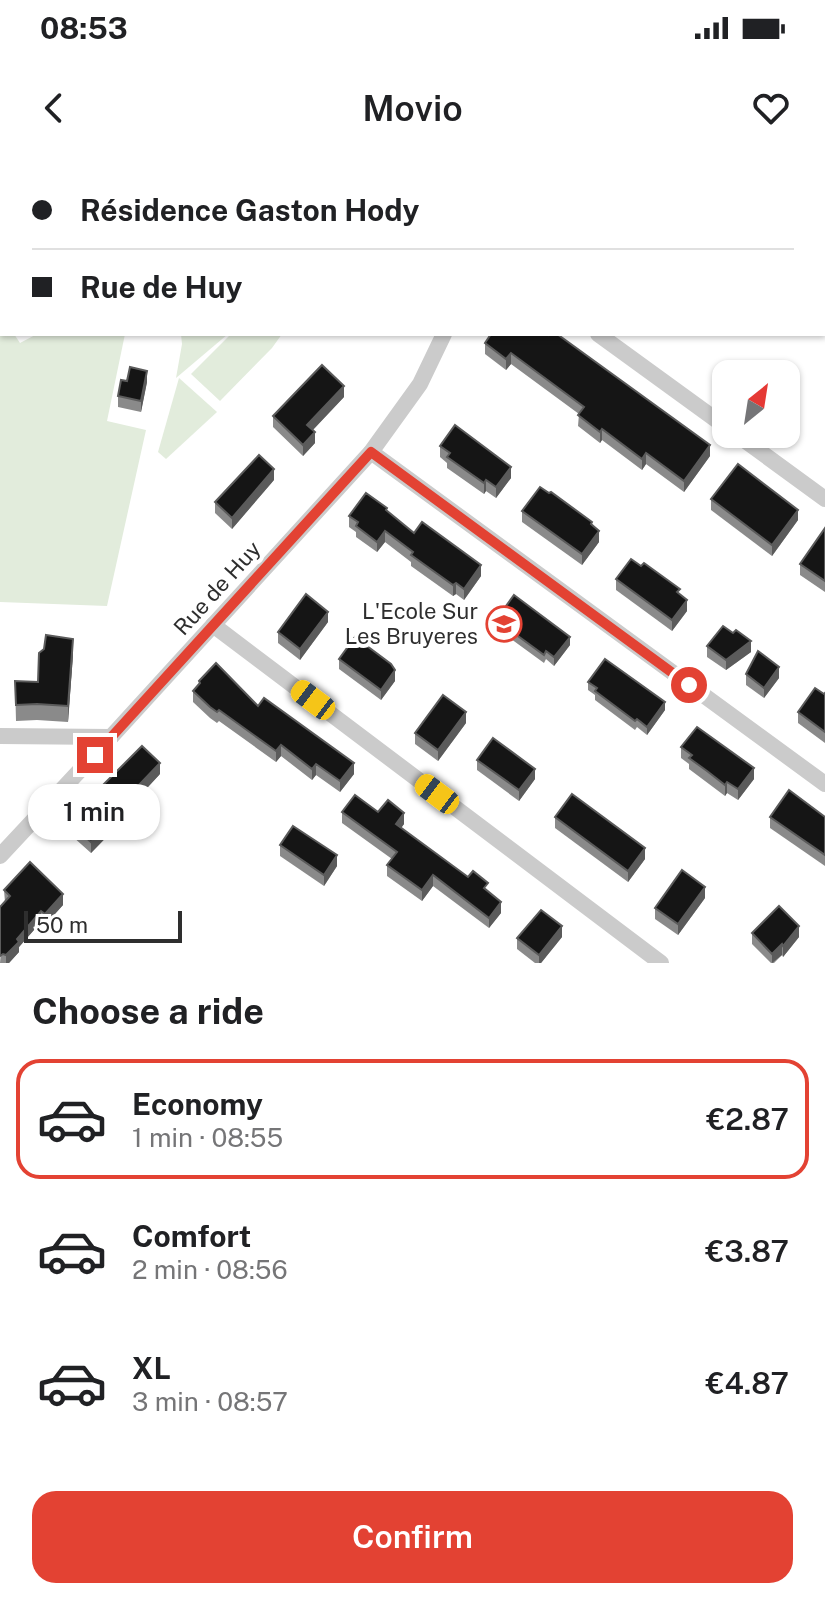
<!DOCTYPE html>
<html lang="en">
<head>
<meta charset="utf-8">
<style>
  :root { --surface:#fff; --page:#f2f2f2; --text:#202124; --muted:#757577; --line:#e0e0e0; --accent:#e34233 }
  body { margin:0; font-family:"Public Sans",sans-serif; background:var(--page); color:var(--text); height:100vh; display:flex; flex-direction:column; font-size:30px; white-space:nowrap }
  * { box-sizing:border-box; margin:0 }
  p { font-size:26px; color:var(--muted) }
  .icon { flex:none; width:44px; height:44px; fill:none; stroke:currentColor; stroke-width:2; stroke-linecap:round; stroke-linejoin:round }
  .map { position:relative; height:803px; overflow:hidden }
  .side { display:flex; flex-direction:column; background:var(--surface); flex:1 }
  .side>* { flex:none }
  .banner { position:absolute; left:0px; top:0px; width:826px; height:176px; box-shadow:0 2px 6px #0004; display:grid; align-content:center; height:176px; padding:0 32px; background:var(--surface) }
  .needle { width:52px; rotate:30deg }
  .tools { position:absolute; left:712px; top:200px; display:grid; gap:16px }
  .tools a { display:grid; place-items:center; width:88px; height:88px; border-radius:16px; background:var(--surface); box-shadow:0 2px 6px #0004; font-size:40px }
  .scale { position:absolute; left:24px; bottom:20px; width:158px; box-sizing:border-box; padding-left:8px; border:4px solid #2e2e2e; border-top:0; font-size:22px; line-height:28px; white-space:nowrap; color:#2e2e2e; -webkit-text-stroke:6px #fff; paint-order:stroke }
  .end { position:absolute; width:36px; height:36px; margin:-18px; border:10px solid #e34233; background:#fff; box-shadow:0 0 0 4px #fff }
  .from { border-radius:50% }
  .bubble { position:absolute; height:56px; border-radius:24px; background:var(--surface); box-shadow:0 2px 6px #0004; font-size:26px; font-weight:600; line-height:56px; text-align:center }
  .car { position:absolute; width:24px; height:48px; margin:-24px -12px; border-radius:10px; box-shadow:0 0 6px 2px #0007; background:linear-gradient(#f5c518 24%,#345 0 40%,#f5c518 0 76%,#345 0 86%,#f5c518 0) }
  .banner b { display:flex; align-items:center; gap:28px; height:76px; font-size:30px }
  .banner b+b { border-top:2px solid var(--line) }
  .banner i { width:20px; height:20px; background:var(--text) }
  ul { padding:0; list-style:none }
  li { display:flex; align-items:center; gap:24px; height:120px; margin:0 16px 12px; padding:0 16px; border:4px solid transparent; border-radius:24px }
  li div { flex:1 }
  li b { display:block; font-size:30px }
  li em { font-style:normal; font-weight:600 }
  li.selected { border-color:var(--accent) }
  li>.icon { width:72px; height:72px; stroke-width:1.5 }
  h2 { padding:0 32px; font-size:36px; line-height:96px }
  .primary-button { display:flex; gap:16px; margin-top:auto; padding:16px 32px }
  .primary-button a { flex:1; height:92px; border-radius:24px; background:var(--accent); color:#fff; font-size:32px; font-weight:600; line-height:92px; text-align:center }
  .status { display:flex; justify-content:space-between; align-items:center; height:56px; padding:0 40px; background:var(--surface); direction:ltr }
  .status svg { height:22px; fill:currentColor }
  header { display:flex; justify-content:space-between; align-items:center; height:104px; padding:0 32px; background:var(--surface); font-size:36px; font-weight:600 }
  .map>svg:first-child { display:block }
  .green { fill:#e2ecdc }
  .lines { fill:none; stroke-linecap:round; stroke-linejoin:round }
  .street { stroke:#cbcbcb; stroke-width:16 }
  .wall { fill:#8a8a8a }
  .shaded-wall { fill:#5b5b5b }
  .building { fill:#151515; stroke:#5b5b5b; stroke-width:2 }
  .route { stroke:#e34233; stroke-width:10 }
  .labels { text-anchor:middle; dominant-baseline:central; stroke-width:8; stroke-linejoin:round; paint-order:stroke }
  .street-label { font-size:22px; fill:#2e2e2e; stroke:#fff }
  .poi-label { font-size:22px; fill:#2e2e2e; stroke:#fff; text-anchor:end }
</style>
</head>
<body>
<div class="status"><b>08:53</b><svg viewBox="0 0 49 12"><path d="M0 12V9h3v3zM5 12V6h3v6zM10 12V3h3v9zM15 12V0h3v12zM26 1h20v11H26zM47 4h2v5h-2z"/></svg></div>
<header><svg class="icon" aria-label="back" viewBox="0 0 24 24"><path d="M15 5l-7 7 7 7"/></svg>Movio<svg class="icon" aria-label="heart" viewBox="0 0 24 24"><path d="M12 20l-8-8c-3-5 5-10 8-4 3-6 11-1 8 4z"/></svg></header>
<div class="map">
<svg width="825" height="803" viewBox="0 0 825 803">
  <rect width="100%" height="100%" fill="#fff"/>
  <g class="green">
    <polygon points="0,160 2,160 2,174 14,174 20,183 37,174 125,174 107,261 146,270 107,446 0,442"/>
    <polygon points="181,174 228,174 176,218 182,184"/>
    <polygon points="231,174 282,174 272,188 220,241 191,214"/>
    <polygon points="179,218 217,252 166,299 158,292"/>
  </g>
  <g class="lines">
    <g class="street">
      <polyline points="504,2 504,0"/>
      <polyline points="598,174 726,267"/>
      <polyline points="736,274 825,339"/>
      <polyline points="371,292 825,624"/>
      <polyline points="213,465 661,803"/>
      <polyline points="0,576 111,577"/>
      <polyline points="0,696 111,577 371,292 420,224 444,174"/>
    </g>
  </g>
  <g class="wall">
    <polygon points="2,98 2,146 0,143 0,99"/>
    <polygon points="487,174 546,174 710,296 684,332 646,304 642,310 602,280 600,283 578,266 579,254 511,204 506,210 485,194 485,183 490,176"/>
    <polygon points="127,221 147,222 141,252 118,247 118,236"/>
    <polygon points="344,237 313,270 315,283 303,296 273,267 273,256"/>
    <polygon points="440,286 511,318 496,338 486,331 484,334 447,308 447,303 440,297"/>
    <polygon points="274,320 232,369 215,353 215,342"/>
    <polygon points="711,339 798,360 772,396 711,350"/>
    <polygon points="387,351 414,373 481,416 464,440 456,434 453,436 411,406 411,402 385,382 377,392 356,377 356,372 349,367 349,356"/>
    <polygon points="522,351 599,382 582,405 522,362"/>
    <polygon points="825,368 825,432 800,415 800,404"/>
    <polygon points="616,419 680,434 687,451 672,471 616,430"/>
    <polygon points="496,460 570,485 554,506 546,499 544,503 496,468"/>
    <polygon points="328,462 300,500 278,483 278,472"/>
    <polygon points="707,486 751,492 726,510 707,497"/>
    <polygon points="73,495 68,562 37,560 16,561 15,521 38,522"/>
    <polygon points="339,499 395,521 381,540 339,509"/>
    <polygon points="746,514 779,518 764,538 746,525"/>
    <polygon points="199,521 258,546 354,614 340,632 316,615 312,620 281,596 276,602 219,561 217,563 210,558 193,542 193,531 199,525"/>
    <polygon points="588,522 665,550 647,575 637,567 635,570 595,540 595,535 588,530"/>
    <polygon points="825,533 825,583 798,563 798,552"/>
    <polygon points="466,563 438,601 415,584 415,573"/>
    <polygon points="681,587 754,619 738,640 727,633 725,636 689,609 689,604 681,598"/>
    <polygon points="477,600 535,619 519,641 477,610"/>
    <polygon points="160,614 122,655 122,661 91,693 72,676 72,665 80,656 80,648"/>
    <polygon points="342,652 378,652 404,664 401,668 488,732 501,753 489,768 433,726 422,741 387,716 387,705 392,699 342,663"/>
    <polygon points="555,657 645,699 628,722 555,668"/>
    <polygon points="770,657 825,657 825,706 770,668"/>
    <polygon points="280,685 337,706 324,726 280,696"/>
    <polygon points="4,730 63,745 45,765 41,762 19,787 19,792 9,803 0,803 5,742"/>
    <polygon points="705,738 678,775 655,759 655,748"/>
    <polygon points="752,773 799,777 783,797 782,795 774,803 771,803 752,784"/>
    <polygon points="562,777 541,803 535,803 517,789 517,778"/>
  </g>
  <g class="shaded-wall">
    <polygon points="511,193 511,204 506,210 506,199"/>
    <polygon points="147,211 147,222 141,252 141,241"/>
    <polygon points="344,226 344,237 307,276 307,265"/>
    <polygon points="602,269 602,280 600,283 600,272"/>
    <polygon points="315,272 315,283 303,296 303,285"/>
    <polygon points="710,285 710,296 684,332 684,321"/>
    <polygon points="646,293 646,304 642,310 642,299"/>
    <polygon points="511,307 511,318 496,338 496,327"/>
    <polygon points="274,309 274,320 232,369 232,358"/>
    <polygon points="486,320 486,331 484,334 484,323"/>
    <polygon points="798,350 798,360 772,396 772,385"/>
    <polygon points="385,371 385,382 377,392 377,382"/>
    <polygon points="599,371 599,382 582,405 582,394"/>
    <polygon points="481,405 481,416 464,440 464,429"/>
    <polygon points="456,423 456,434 453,436 453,425"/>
    <polygon points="687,440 687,451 672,471 672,460"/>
    <polygon points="328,452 328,462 300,500 300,489"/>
    <polygon points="570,477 570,485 554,506 554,497"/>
    <polygon points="73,479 73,495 68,562 68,546"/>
    <polygon points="751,481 751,492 726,510 726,500"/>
    <polygon points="779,507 779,518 764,538 764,528"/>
    <polygon points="395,510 395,521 381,540 381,530"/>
    <polygon points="665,542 665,550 647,575 647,567"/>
    <polygon points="466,552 466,563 438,601 438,590"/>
    <polygon points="281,585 281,596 276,602 276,591"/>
    <polygon points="160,603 160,614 122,655 122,661 91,693 91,682 118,647"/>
    <polygon points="354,603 354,614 340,632 340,621"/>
    <polygon points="316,604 316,615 312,620 312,609"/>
    <polygon points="754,608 754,619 738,640 738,629"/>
    <polygon points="535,609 535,619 519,641 519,630"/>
    <polygon points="727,622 727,633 725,636 725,625"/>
    <polygon points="404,653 404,664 396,675 396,664"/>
    <polygon points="645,688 645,699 628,722 628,711"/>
    <polygon points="337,695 337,706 324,726 324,715"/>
    <polygon points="433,715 433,726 422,741 422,730"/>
    <polygon points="705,727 705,738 678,775 678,764"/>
    <polygon points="63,734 63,745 45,765 45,754"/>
    <polygon points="501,742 501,753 489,768 489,758"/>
    <polygon points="41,751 41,762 19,787 19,792 9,803 6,803 6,795 17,779"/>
    <polygon points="562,766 562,777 541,803 539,803 539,795"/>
    <polygon points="799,766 799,777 783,797 783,786"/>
    <polygon points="782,784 782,795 772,803 772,794"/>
  </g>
  <g class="building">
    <rect x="255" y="0" width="39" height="2"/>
    <polygon points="2,98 2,130 0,127 0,99"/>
    <polygon points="491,174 546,174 548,175 549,174 557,174 710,285 684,321 646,293 642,299 602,269 600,272 578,255 584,247 511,193 506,199 485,183"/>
    <polygon points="322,205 344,226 307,265 315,272 303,285 273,256"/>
    <polygon points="130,207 147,211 141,241 118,236 121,220 127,221"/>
    <polygon points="455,265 511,307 496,327 486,320 484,323 447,297 450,293 440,286"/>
    <polygon points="259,295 274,309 232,358 215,342"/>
    <polygon points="738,304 798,350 772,385 711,339"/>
    <polygon points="540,327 549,333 551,332 592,362 591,364 599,371 582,394 522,351"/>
    <polygon points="366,333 387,348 386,350 414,373 422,362 481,405 464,429 456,423 453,425 411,395 413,392 385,371 377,382 356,366 358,362 349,356"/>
    <polygon points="825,368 825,421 800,404"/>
    <polygon points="631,399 641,406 644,403 680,429 677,432 687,440 672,460 616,419"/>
    <polygon points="306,434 328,452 300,489 278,472"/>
    <polygon points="514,435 570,477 554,497 546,491 544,495 496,460"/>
    <polygon points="723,466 733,473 736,470 751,481 726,500 707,486"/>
    <polygon points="46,475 73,479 68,546 37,544 16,545 15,521 38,522 39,493 44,489"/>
    <polygon points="355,477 391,504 395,510 381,530 339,499"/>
    <polygon points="758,491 779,507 764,528 746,514"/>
    <polygon points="605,499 665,542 647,567 637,559 635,561 595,531 597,528 588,522"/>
    <polygon points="216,503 258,546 264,538 354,603 340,621 316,604 312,609 281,585 276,591 219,550 217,552 210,547 193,531 200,523 199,521"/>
    <polygon points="815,528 824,534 825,533 825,572 798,552"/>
    <polygon points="443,535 466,552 438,590 415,573"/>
    <polygon points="697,567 754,608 738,629 727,622 725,625 707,611 689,598 692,595 681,587"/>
    <polygon points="493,578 535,609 519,630 477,600"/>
    <polygon points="142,586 160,603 118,647 122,650 91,682 72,665 84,652 80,648"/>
    <polygon points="789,630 825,657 825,695 770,657"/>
    <polygon points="572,634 645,688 628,711 555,657"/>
    <polygon points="355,635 378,652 388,640 404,653 396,664 468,717 473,711 488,723 484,728 501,742 489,758 433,715 422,730 387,705 397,692 342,652"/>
    <polygon points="293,666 337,695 324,715 280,685"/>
    <polygon points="30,702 63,734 45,754 41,751 17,779 19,782 6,795 3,794 0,796 0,747 10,736 4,730"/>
    <polygon points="682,710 705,727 678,764 655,748"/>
    <polygon points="779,746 799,766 783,786 782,784 772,794 752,773"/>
    <polygon points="541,750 562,766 539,795 517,778"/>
  </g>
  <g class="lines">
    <polyline class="route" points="95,595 371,292 689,525"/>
  </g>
  <defs>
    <symbol id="school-ring" viewBox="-11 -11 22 22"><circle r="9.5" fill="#fff" stroke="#e34233" stroke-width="1.5"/><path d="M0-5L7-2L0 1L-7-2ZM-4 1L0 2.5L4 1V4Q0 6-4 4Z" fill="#e34233"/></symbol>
  </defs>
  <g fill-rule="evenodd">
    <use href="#school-ring" x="484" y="444" width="40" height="40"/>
  </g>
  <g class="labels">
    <g class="street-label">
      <text transform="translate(217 428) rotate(-48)">Rue de Huy</text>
    </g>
    <g class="poi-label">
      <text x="478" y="451">L'Ecole Sur<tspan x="478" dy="25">Les Bruyeres</tspan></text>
    </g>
  </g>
</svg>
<div class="tools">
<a><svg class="needle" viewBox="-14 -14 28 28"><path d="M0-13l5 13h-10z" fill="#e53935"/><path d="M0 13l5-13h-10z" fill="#757577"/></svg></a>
</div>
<div class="scale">50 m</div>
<i class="end from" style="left:689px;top:525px"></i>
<i class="end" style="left:95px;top:595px"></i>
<div class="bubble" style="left:28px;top:624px;width:132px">1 min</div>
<i class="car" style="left:313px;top:540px;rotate:307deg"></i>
<i class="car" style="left:437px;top:634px;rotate:307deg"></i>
<div class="banner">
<b><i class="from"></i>Résidence Gaston Hody</b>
<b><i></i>Rue de Huy</b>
</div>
</div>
<section class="side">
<h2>Choose a ride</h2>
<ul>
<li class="selected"><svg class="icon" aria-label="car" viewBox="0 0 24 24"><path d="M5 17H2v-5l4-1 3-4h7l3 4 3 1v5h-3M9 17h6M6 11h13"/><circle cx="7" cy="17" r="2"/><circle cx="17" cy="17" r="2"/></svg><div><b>Economy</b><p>1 min · 08:55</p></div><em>€2.87</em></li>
<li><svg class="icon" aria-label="car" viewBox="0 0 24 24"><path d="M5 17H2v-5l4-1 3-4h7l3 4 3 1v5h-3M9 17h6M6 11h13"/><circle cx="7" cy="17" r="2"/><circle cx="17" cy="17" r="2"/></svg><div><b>Comfort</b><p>2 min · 08:56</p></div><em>€3.87</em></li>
<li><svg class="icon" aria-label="car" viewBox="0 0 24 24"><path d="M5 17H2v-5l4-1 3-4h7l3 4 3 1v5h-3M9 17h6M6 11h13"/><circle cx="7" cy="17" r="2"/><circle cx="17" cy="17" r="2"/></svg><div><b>XL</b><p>3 min · 08:57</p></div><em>€4.87</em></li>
</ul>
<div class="primary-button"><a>Confirm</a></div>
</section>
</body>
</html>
